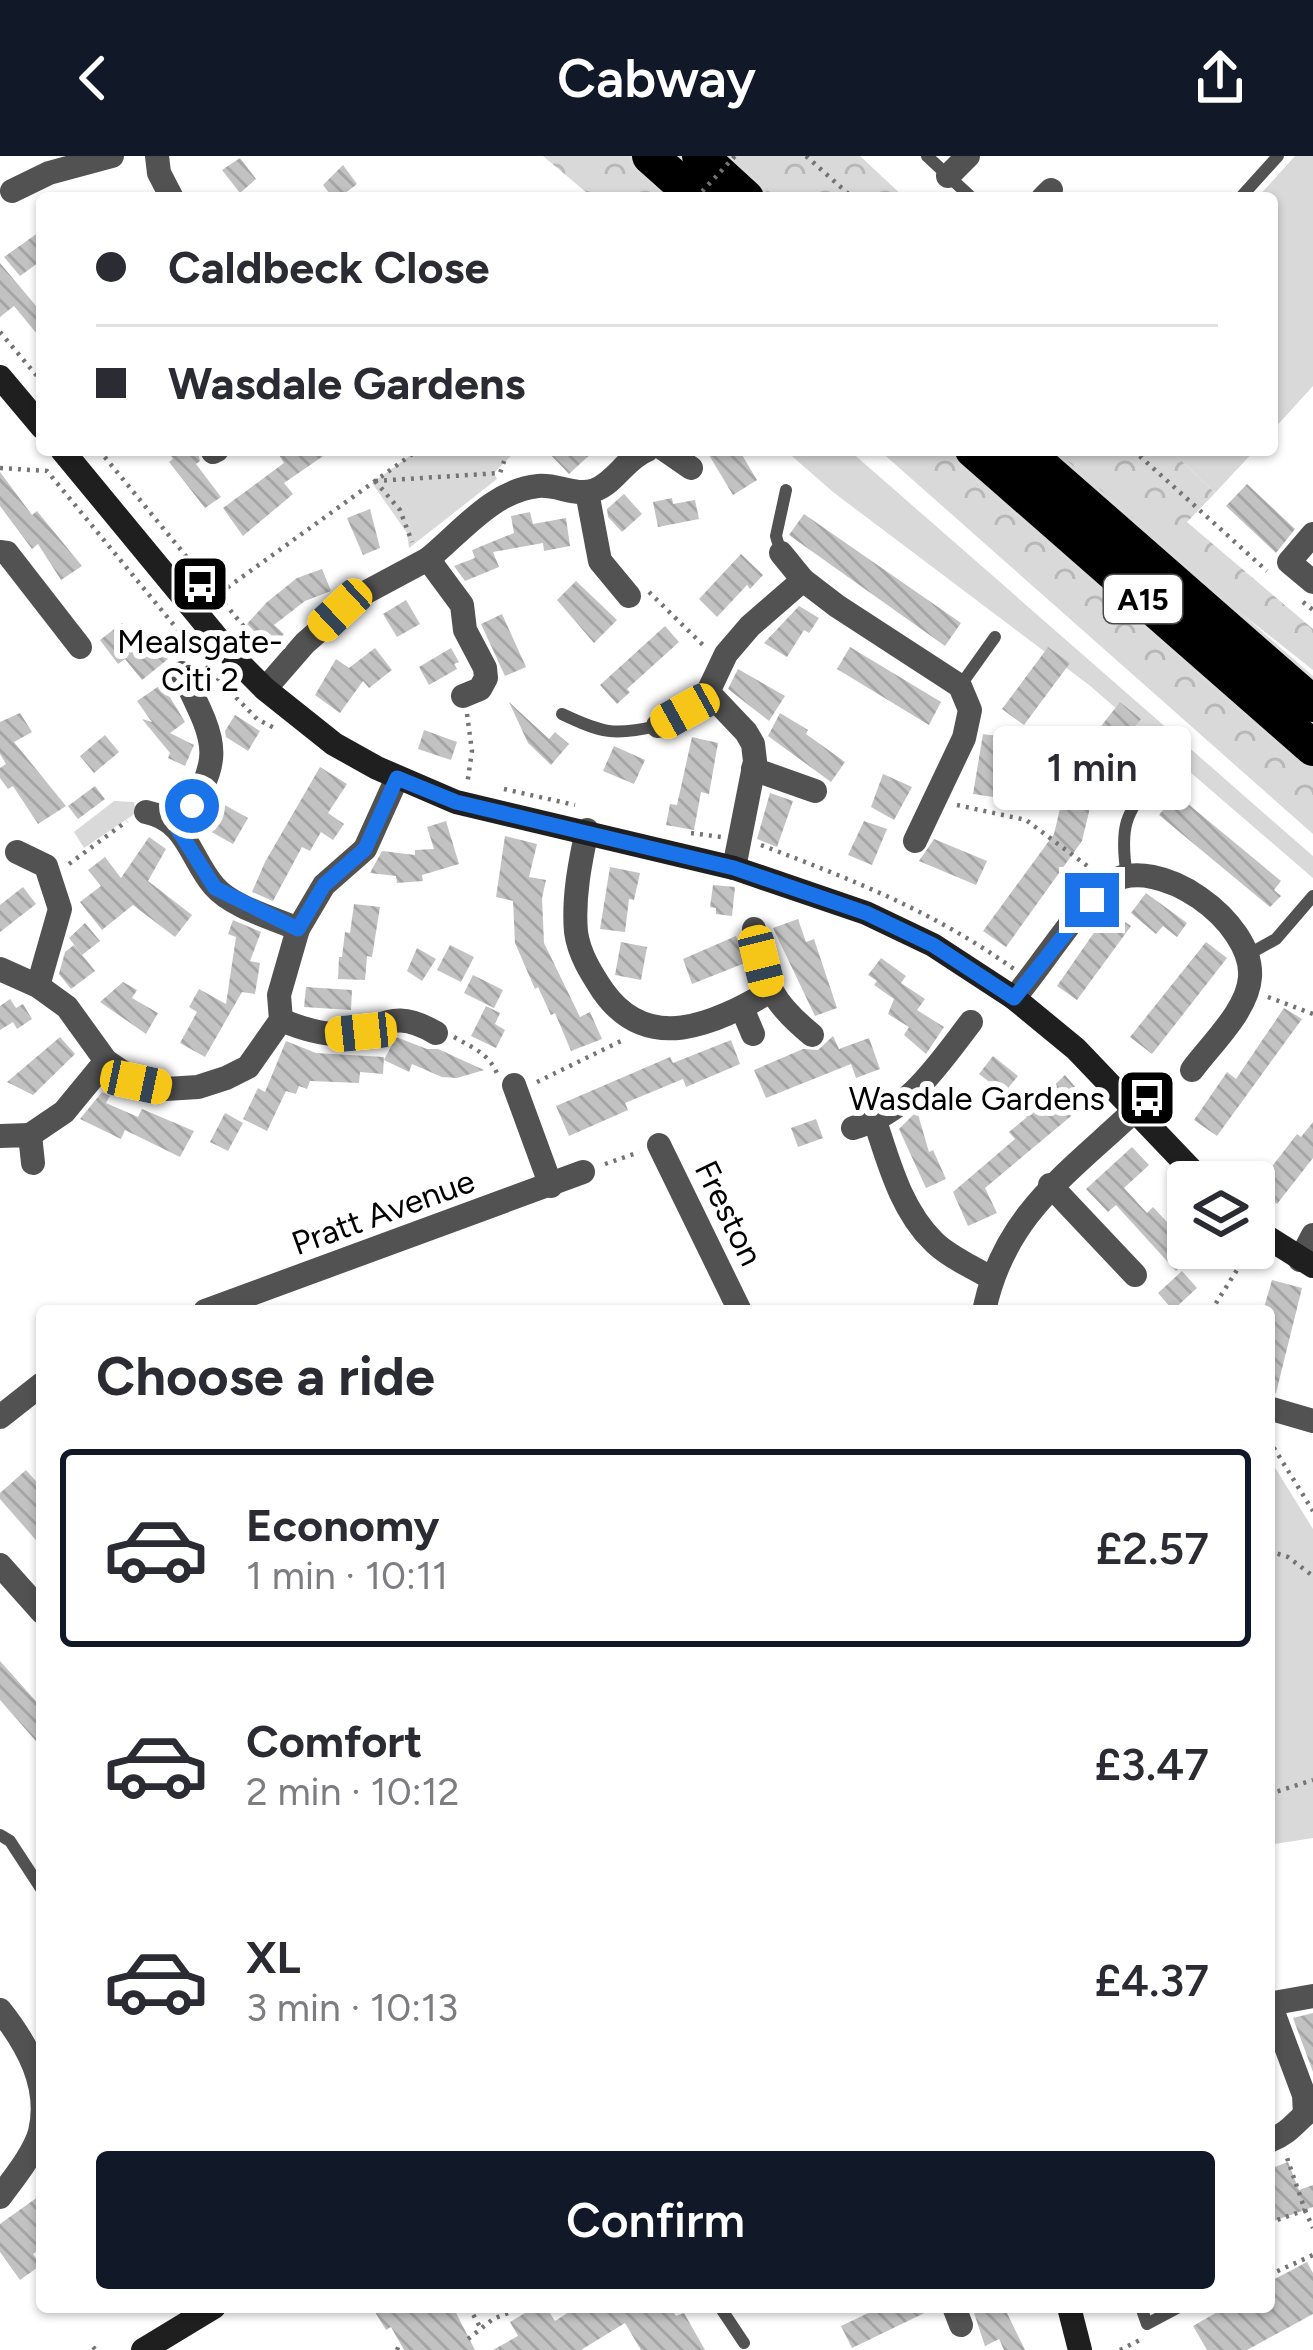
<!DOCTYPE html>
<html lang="en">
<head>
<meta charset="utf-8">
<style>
  :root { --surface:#fff; --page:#f7f7f7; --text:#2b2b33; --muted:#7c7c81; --line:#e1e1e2; --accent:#111827 }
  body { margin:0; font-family:Figtree,sans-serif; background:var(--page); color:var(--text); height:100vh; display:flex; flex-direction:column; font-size:45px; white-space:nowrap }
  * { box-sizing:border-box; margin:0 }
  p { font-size:39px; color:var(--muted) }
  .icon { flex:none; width:66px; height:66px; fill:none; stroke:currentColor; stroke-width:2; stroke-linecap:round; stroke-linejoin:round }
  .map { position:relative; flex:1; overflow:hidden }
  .details { position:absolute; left:36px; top:1149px; width:1239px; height:1008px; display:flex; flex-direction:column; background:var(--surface); border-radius:12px; box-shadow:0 3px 9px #0004 }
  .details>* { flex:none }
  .banner { position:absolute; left:36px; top:36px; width:1242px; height:264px; border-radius:12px; box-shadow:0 3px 9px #0004; display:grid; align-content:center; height:264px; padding:0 60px; background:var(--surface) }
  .buttons { position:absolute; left:1167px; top:1005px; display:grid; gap:24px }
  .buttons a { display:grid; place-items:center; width:108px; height:108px; border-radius:12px; background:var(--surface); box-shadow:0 3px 9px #0004; font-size:60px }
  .end { position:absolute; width:54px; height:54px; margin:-27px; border:15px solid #1a73e8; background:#fff; box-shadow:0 0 0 6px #fff }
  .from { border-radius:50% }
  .bubble { position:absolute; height:84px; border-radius:12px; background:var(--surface); box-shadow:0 3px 9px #0004; font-size:39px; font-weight:600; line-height:84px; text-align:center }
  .car { position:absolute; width:36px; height:72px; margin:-36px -18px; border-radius:15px; box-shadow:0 0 9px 3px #0007; background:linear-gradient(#f5c518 24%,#345 0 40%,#f5c518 0 76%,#345 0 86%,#f5c518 0) }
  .banner b { display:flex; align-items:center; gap:42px; height:114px; font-size:45px }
  .banner b+b { border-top:3px solid var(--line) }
  .banner i { width:30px; height:30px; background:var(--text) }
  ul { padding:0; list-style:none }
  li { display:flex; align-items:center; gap:36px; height:198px; margin:0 24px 18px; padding:0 36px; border:6px solid transparent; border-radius:12px }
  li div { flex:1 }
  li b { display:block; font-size:45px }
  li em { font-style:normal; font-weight:600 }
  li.active { border-color:var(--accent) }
  li>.icon { width:108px; height:108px; stroke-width:1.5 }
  h2 { padding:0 60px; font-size:54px; line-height:144px }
  .action { display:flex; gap:24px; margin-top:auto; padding:24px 60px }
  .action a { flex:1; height:138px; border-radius:12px; background:var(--accent); color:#fff; font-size:48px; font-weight:600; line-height:138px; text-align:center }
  header { display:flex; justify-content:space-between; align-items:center; height:156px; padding:0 60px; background:var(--accent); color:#fff; font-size:54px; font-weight:600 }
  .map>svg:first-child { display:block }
  .green { fill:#d9d9d9 }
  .forest { fill:url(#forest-crowns) }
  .building { fill:url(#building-back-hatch) }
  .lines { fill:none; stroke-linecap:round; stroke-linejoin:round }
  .highway-casing { stroke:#dbdbdb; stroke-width:42 }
  .path { stroke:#747474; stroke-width:4.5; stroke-dasharray:3 6; stroke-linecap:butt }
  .lane { stroke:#525252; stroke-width:12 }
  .street { stroke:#525252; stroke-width:24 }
  .secondary { stroke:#1f1f1f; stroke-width:24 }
  .highway { stroke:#000; stroke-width:36 }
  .path-bridge { stroke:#747474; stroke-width:4.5; stroke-dasharray:3 6; stroke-linecap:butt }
  .route { stroke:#1a73e8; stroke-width:15 }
  .labels { text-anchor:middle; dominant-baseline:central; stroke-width:12; stroke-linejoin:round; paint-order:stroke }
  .shield { fill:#fff; stroke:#4c4c4c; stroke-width:3 }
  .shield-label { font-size:30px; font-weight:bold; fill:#000 }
  .poi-label { font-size:33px; fill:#000; stroke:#fff }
  .street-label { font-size:33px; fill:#000; stroke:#fff }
</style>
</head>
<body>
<header><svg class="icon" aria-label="back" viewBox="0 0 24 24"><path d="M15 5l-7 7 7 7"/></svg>Cabway<svg class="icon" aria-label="share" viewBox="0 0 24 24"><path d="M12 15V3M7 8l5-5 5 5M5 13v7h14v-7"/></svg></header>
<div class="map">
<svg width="1313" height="2194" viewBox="0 0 1313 2194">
  <defs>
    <pattern id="forest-crowns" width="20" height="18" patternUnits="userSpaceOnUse" patternTransform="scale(3)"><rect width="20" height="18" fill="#d9d9d9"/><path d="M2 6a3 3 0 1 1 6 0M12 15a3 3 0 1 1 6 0" fill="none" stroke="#b8b8b8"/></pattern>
    <pattern id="building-back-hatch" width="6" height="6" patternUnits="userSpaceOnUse" patternTransform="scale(3)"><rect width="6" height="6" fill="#c2c2c2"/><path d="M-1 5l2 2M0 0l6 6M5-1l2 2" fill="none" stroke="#a5a5a5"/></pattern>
  </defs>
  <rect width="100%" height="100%" fill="#fff"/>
  <g class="green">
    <polygon points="1295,0 1313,0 1313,230 1272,275 1272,42 1257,42"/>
    <polygon points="418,294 517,294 494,317 497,323 409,392 407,377 372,327"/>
    <polygon points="785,294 849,294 1313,700 1313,722 1089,529 833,336"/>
    <polygon points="1170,294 1255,294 1215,337"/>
    <polygon points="114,645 134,646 136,657 84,692 74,676"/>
    <polygon points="1269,1302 1313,1373 1313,1682 1269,1689"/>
  </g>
  <g class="forest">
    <polygon points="543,0 629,0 673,42 593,42"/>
    <polygon points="720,0 860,0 905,42 766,42"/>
    <polygon points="879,294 948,294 1313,613 1313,678"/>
    <polygon points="1041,294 1170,294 1215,337 1187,366 1313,473 1313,514 1086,335"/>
  </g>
  <g class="building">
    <polygon points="240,2 256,23 240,37 222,14"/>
    <polygon points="343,9 357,28 339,42 333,42 323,29"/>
    <polygon points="42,74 42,104 20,120 4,101"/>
    <polygon points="0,107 42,157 42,184 14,150 0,161"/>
    <polygon points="167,294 197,294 200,305 196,308 221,341 205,352 169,306 173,303"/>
    <polygon points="276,294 332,294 284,327 293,338 243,380 223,352 284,307"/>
    <polygon points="546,294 595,294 569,318"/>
    <polygon points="706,294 739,294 757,324 733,339"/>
    <polygon points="0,316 32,359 37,355 82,410 61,424 38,388 32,393 0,350"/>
    <polygon points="1247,328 1295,373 1276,397 1226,350"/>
    <polygon points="624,338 642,358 622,376 608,361 607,353"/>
    <polygon points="672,342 673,348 695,344 699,363 658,371 653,346"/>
    <polygon points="370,353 380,392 363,399 347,362"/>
    <polygon points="530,356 533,368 566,362 570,390 544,395 543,387 493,396 499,411 465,425 454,410 475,402 472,394 514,377 511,360"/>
    <polygon points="804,358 961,467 945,490 789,379"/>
    <polygon points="741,398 763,419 750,433 747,429 717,461 699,443"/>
    <polygon points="322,413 331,435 305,445 274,469 284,478 271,492 247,468 267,446 297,422"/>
    <polygon points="576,425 617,464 594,487 557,444"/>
    <polygon points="406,444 420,468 397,481 383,458"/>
    <polygon points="799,450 819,462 809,477 804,474 787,501 764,487"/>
    <polygon points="502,458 526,511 505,520 481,468"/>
    <polygon points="122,467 145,496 156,488 168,503 142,524 125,503 118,508 100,484"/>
    <polygon points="665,470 679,486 627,533 630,536 617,548 600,529"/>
    <polygon points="850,491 941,546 929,569 837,513"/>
    <polygon points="1048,491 1070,507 1024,569 1002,553"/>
    <polygon points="375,492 392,514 369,532 363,525 340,557 315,539 336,503 349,512"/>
    <polygon points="451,492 459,506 454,508 457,513 429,529 419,511"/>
    <polygon points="738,513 785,540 769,565 728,533"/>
    <polygon points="162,528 185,566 170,577 194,589 185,610 168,602 170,597 142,563 152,566 137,545"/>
    <polygon points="509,546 549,583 555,576 569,588 551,609 528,587"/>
    <polygon points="1120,546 1141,563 1098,618 1082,685 1006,791 983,775 1054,678 1070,610"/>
    <polygon points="20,557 32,576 14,586 66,650 38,668 13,630 8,633 0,622 0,612 6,608 0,598 0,566"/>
    <polygon points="780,557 808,574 806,578 845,606 831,626 768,580"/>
    <polygon points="235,559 260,575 248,595 226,581 225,575"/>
    <polygon points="424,574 457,586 451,604 418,593"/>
    <polygon points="983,578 1010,582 1000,642 973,638"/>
    <polygon points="105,579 119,596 94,617 80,600"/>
    <polygon points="692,581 718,587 709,638 701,636 694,674 666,669 670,648 677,649"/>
    <polygon points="614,590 645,604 634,628 603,615"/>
    <polygon points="320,611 347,628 328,657 344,668 333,684 321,676 310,695 302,691 273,745 252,736 265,706"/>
    <polygon points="883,618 912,631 894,664 871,651"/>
    <polygon points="95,630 105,643 78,663 68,650"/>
    <polygon points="770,637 793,645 777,691 757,683"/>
    <polygon points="1176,638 1281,725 1274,734 1281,740 1270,751 1159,659"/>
    <polygon points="214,643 248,662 233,688 199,669"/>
    <polygon points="446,665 459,708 422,719 423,725 397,727 396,720 370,717 382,695 415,699 415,694 434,693 427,671"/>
    <polygon points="864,665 887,673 872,709 848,699"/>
    <polygon points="505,680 537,688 529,721 546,724 542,742 544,787 580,861 590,856 602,883 571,895 555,857 551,859 538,831 535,833 515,787 513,745 496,741"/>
    <polygon points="149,681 166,693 148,725 192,759 175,781 133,749 102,774 80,746 101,730 88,714 105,701 121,722"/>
    <polygon points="934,683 987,705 976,729 919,705"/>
    <polygon points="610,711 640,717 634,744 629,743 625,776 600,773"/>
    <polygon points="713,729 735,731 732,760 716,758 716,752 710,751"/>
    <polygon points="23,731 36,748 0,776 0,749"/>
    <polygon points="1146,737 1187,767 1177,781 1163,770 1156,778 1131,757"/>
    <polygon points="354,748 380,751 372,801 367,800 365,824 338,823 339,801 342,801 345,776 350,777"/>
    <polygon points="1109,755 1131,770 1077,844 1057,830"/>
    <polygon points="798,763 806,786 814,783 837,852 815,860 773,772"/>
    <polygon points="233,764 261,776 250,805 260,807 255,838 242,836 205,901 180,887 197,856 189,851 199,833 226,848 236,781 228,778"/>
    <polygon points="85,767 100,785 82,799 69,782"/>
    <polygon points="736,780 745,807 692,828 683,803"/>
    <polygon points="621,786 647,791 641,824 615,819"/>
    <polygon points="1206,786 1227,802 1152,898 1130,881"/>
    <polygon points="74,789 95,815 71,833 59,818 65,796"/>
    <polygon points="450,789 474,801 461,826 437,814"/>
    <polygon points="417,792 436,803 422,825 407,815"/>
    <polygon points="881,802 906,820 901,827 925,843 917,854 944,871 926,898 904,879 909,871 888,858 894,843 874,829 877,825 868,819"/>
    <polygon points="473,819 503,834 494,852 464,837"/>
    <polygon points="123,826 137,834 132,842 158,857 146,878 100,846"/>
    <polygon points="306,831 352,834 351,854 304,851"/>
    <polygon points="10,843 16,852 23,848 32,863 17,873 13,866 0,874 0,850"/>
    <polygon points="486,850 500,857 495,868 505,874 496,892 471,880"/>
    <polygon points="1284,852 1302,863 1217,980 1194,964 1227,916 1236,923"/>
    <polygon points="833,880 839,893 869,882 880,913 856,922 851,908 766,942 754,914 803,893 818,894"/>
    <polygon points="60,881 75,898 33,939 7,926"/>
    <polygon points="396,881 427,893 438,893 484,914 457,922 442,921 412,908 409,916 384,904"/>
    <polygon points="731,884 740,908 686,931 683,923 625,947 628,954 569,980 556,950 670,901 673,907"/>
    <polygon points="286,885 316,897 384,901 383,918 360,916 359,927 310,925 307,933 299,930 296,938 286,935 267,975 243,963 258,932 265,936"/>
    <polygon points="993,900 1018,920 1004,937 979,918"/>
    <polygon points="1065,919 1088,946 985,1032 997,1057 968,1070 953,1036 1015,983 1009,976 1027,961 1024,958"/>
    <polygon points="102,936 110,940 106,947 138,961 142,953 194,975 180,1001 125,974 121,983 80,963"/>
    <polygon points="917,955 929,996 933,994 946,1023 926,1032 899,973"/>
    <polygon points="225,957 243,967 228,995 210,986"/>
    <polygon points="816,963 823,982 798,991 791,972"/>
    <polygon points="1313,966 1313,1002 1277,1048 1256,1031 1297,978 1301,981"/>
    <polygon points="1132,991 1149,1009 1124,1032 1147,1057 1153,1051 1196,1097 1176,1115 1116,1049 1108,1056 1086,1033"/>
    <polygon points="1182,1115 1197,1132 1173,1154 1158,1137"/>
    <polygon points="1272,1124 1302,1132 1276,1237 1269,1237 1269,1155 1263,1155"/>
    <polygon points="26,1314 42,1332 42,1391 0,1343 0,1337"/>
    <polygon points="0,1505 42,1552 42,1592 0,1544"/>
    <polygon points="1313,1857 1313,1916 1293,1862"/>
    <polygon points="1288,2006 1299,2034 1313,2029 1313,2051 1274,2065 1269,2050 1269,2013"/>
    <polygon points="42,2038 42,2091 33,2098 41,2109 20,2124 0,2096 0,2068"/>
    <polygon points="1307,2106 1313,2117 1313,2158 1247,2194 1207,2194 1193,2170 1226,2151 1269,2151 1269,2126"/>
    <polygon points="372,2151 453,2151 475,2194 404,2194 391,2171 386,2174"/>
    <polygon points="535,2151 546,2151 555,2165 577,2151 670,2151 676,2160 684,2157 705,2194 641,2194 625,2167 581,2194 493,2194 518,2180 510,2166"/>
    <polygon points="881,2151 937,2151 852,2192 841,2170"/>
    <polygon points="987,2151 1004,2151 1025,2194 1004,2194 999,2183 985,2190 974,2157"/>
  </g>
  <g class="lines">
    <defs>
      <g id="highway">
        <polyline points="650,0 697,42"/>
        <polyline points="700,0 746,42"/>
        <polyline points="973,294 1313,592"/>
        <polyline points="1023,294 1313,548"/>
      </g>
    </defs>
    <use href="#highway" class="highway-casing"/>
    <g class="path">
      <polyline points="806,0 853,42"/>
      <polyline points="0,176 42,226"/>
      <polyline points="99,294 263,494"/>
      <polyline points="1133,294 1267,415"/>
      <polyline points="0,312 47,315 220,525 257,563 278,574"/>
      <polyline points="375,325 500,317 508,294"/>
      <polyline points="375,325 400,354 412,386"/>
      <polyline points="649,436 705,491"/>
      <polyline points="213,442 418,294"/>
      <polyline points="1303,446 1313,454"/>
      <polyline points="467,558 472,595 467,629"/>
      <polyline points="504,633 575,649"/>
      <polyline points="957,649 1026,664 1090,712"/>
      <polyline points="691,677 721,681"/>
      <path d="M761,689C855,725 931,754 1014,813"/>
      <polyline points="69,708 127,665"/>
      <polyline points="1268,841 1313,858"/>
      <path d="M454,881C473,892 490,898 498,920"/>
      <polyline points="537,926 623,884"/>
      <polyline points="605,1008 639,996"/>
      <polyline points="1211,1155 1249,1095"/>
      <polyline points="1269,1284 1313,1355"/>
      <polyline points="1269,1395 1288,1401 1313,1420"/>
      <polyline points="1269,1638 1313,1624"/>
      <polyline points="1305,2054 1313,2072"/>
      <polyline points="1269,2067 1305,2054 1286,1999"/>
      <polyline points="1269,2119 1313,2099"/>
      <polyline points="469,2151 480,2171"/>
      <polyline points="681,2151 684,2157"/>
      <polyline points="468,2183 493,2163 523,2151"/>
      <polyline points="93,2191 96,2194"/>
      <polyline points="397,2194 400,2186"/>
      <polyline points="1120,2194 1142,2183"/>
    </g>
    <g class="lane">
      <polyline points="927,0 972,42"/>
      <polyline points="1240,42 1278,0"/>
      <polyline points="781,397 776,380 786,334"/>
      <polyline points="960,530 995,481"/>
      <path d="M562,558C602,577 614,580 657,570"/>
      <path d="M1127,721C1118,663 1128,657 1161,612"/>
      <polyline points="1249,798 1276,783 1313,740"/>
      <polyline points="0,1679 10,1685 42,1734"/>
      <polyline points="720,2151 744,2187"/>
      <polyline points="1141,2151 1147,2168 1179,2151"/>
    </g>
    <g class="street">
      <polyline points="157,0 159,17 172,42"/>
      <polyline points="948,20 968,0"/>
      <polyline points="12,35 49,17 112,0"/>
      <polyline points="1043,42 1051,34"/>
      <polyline points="665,294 691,312"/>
      <polyline points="213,296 217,294"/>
      <polyline points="587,336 600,405 629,440"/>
      <polyline points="1313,378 1289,406 1313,426"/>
      <polyline points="0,396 7,397 80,491"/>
      <polyline points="781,397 803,424 837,450 960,530 970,554 964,582 915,685"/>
      <path d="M428,403C461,376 494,334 538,330C558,328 575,341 595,334C616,326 626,302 647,294"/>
      <polyline points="265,533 305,487 359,440 428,403 462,449 465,474 485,512 486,522 480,533 463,540"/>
      <polyline points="708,536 746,576 753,588 755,605 734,712"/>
      <polyline points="658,570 708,536 726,498 750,470 803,424"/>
      <polyline points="753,613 815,635"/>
      <path d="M146,656C187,664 190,702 214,730C232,751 273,762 298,773"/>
      <path d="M177,672C225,602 219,592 182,517"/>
      <path d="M587,674C580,707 573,742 576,776C579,798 591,817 603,835C648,899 714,868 769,836"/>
      <polyline points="17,696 46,710 60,753 38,830"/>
      <path d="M754,773C767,828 767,842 812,879"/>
      <polyline points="0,813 38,830 67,851 106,905 137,926 166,933 198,931 226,922 248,911 281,864 279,839 298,773 324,729 365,693 397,622"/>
      <path d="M1014,842C1038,815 1083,743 1109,727C1158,696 1254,766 1250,821C1248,854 1211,888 1192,914"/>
      <polyline points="742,852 753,878"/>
      <path d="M281,864C298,871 317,878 336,878C383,879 386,848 436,877"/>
      <polyline points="514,929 551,1030"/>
      <path d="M875,965C889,1007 901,1054 934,1086C949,1101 973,1111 991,1122"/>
      <path d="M853,972C908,956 938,909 971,866"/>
      <polyline points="30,979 64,956 106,905"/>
      <polyline points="0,980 30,979 33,1007"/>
      <polyline points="659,989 740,1155"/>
      <polyline points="1050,1029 1135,1119"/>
      <polyline points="1300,1104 1313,1079"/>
      <polyline points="205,1155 583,1016"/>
      <path d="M984,1155C1004,1058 1069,1017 1136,953"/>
      <polyline points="1272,1253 1313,1265"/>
      <polyline points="0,1261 42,1228"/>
      <polyline points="0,1409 42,1456"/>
      <polyline points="1269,1848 1313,1840"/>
      <polyline points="1270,1848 1304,1939 1305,1958"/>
      <path d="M0,1854C27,1888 51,1930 40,1976C34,1998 13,2023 0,2041"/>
      <path d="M1269,1985C1294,1975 1298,1961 1313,1953"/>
      <polyline points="954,2151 961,2169"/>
    </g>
    <g class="secondary">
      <polyline points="0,221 42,271"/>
      <polyline points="62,294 232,500 265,533 334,588 377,612 456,646 734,712 866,757 933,789 1014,842 1076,893 1203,1026"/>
      <polyline points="1254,1073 1313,1110"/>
      <polyline points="1069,2151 1080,2194"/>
      <polyline points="143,2194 214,2151"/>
    </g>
    <use href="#highway" class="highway"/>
    <polyline class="path-bridge" points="696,42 735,0"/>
  </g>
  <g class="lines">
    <polyline class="route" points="192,650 177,672 215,732 298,773 324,729 365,693 397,622 456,646 734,712 866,757 933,789 1014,842 1092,744"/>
  </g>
  <defs>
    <symbol id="bus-square" viewBox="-11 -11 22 22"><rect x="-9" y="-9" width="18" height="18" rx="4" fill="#000" stroke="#fff"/><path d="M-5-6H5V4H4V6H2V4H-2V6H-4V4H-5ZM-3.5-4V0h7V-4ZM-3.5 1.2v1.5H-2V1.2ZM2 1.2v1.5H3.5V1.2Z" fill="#fff"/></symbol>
  </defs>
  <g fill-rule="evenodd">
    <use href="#bus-square" x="167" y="395" width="66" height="66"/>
    <use href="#bus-square" x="1114" y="909" width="66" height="66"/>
  </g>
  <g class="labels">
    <rect class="shield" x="1104" y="419" width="78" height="48" rx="9"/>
    <g class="shield-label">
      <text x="1143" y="443">A15</text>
    </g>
    <g class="poi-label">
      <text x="200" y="485">Mealsgate-<tspan x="200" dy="38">Citi 2</tspan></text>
      <text x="1105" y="942" text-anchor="end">Wasdale Gardens</text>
    </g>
    <g class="street-label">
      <text transform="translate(383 1056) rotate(-20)">Pratt Avenue</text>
      <text transform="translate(729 1057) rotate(64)">Freston</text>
    </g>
  </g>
</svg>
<div class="buttons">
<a><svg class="icon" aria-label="layers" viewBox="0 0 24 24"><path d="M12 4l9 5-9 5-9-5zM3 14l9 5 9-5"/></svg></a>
</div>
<i class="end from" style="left:192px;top:650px"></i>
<i class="end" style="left:1092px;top:744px"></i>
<div class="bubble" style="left:993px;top:570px;width:198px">1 min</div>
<i class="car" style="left:340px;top:454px;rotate:227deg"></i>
<i class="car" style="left:685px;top:555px;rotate:241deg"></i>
<i class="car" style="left:761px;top:805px;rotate:166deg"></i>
<i class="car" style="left:361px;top:876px;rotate:264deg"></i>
<i class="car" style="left:136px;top:926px;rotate:102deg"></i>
<div class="banner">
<b><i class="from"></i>Caldbeck Close</b>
<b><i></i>Wasdale Gardens</b>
</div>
<section class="details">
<h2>Choose a ride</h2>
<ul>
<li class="active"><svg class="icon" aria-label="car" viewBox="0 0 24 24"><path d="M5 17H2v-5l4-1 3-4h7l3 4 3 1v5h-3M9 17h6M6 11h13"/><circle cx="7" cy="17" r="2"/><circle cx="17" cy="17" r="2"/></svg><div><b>Economy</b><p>1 min · 10:11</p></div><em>£2.57</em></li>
<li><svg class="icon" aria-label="car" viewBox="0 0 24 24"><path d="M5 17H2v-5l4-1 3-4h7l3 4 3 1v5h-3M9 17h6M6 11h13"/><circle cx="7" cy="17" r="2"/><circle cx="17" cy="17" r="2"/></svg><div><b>Comfort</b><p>2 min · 10:12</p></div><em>£3.47</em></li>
<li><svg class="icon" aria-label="car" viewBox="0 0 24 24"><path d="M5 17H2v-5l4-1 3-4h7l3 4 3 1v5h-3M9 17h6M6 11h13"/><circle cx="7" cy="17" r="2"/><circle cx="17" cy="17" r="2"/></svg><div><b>XL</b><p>3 min · 10:13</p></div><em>£4.37</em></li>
</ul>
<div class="action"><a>Confirm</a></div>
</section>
</div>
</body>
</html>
